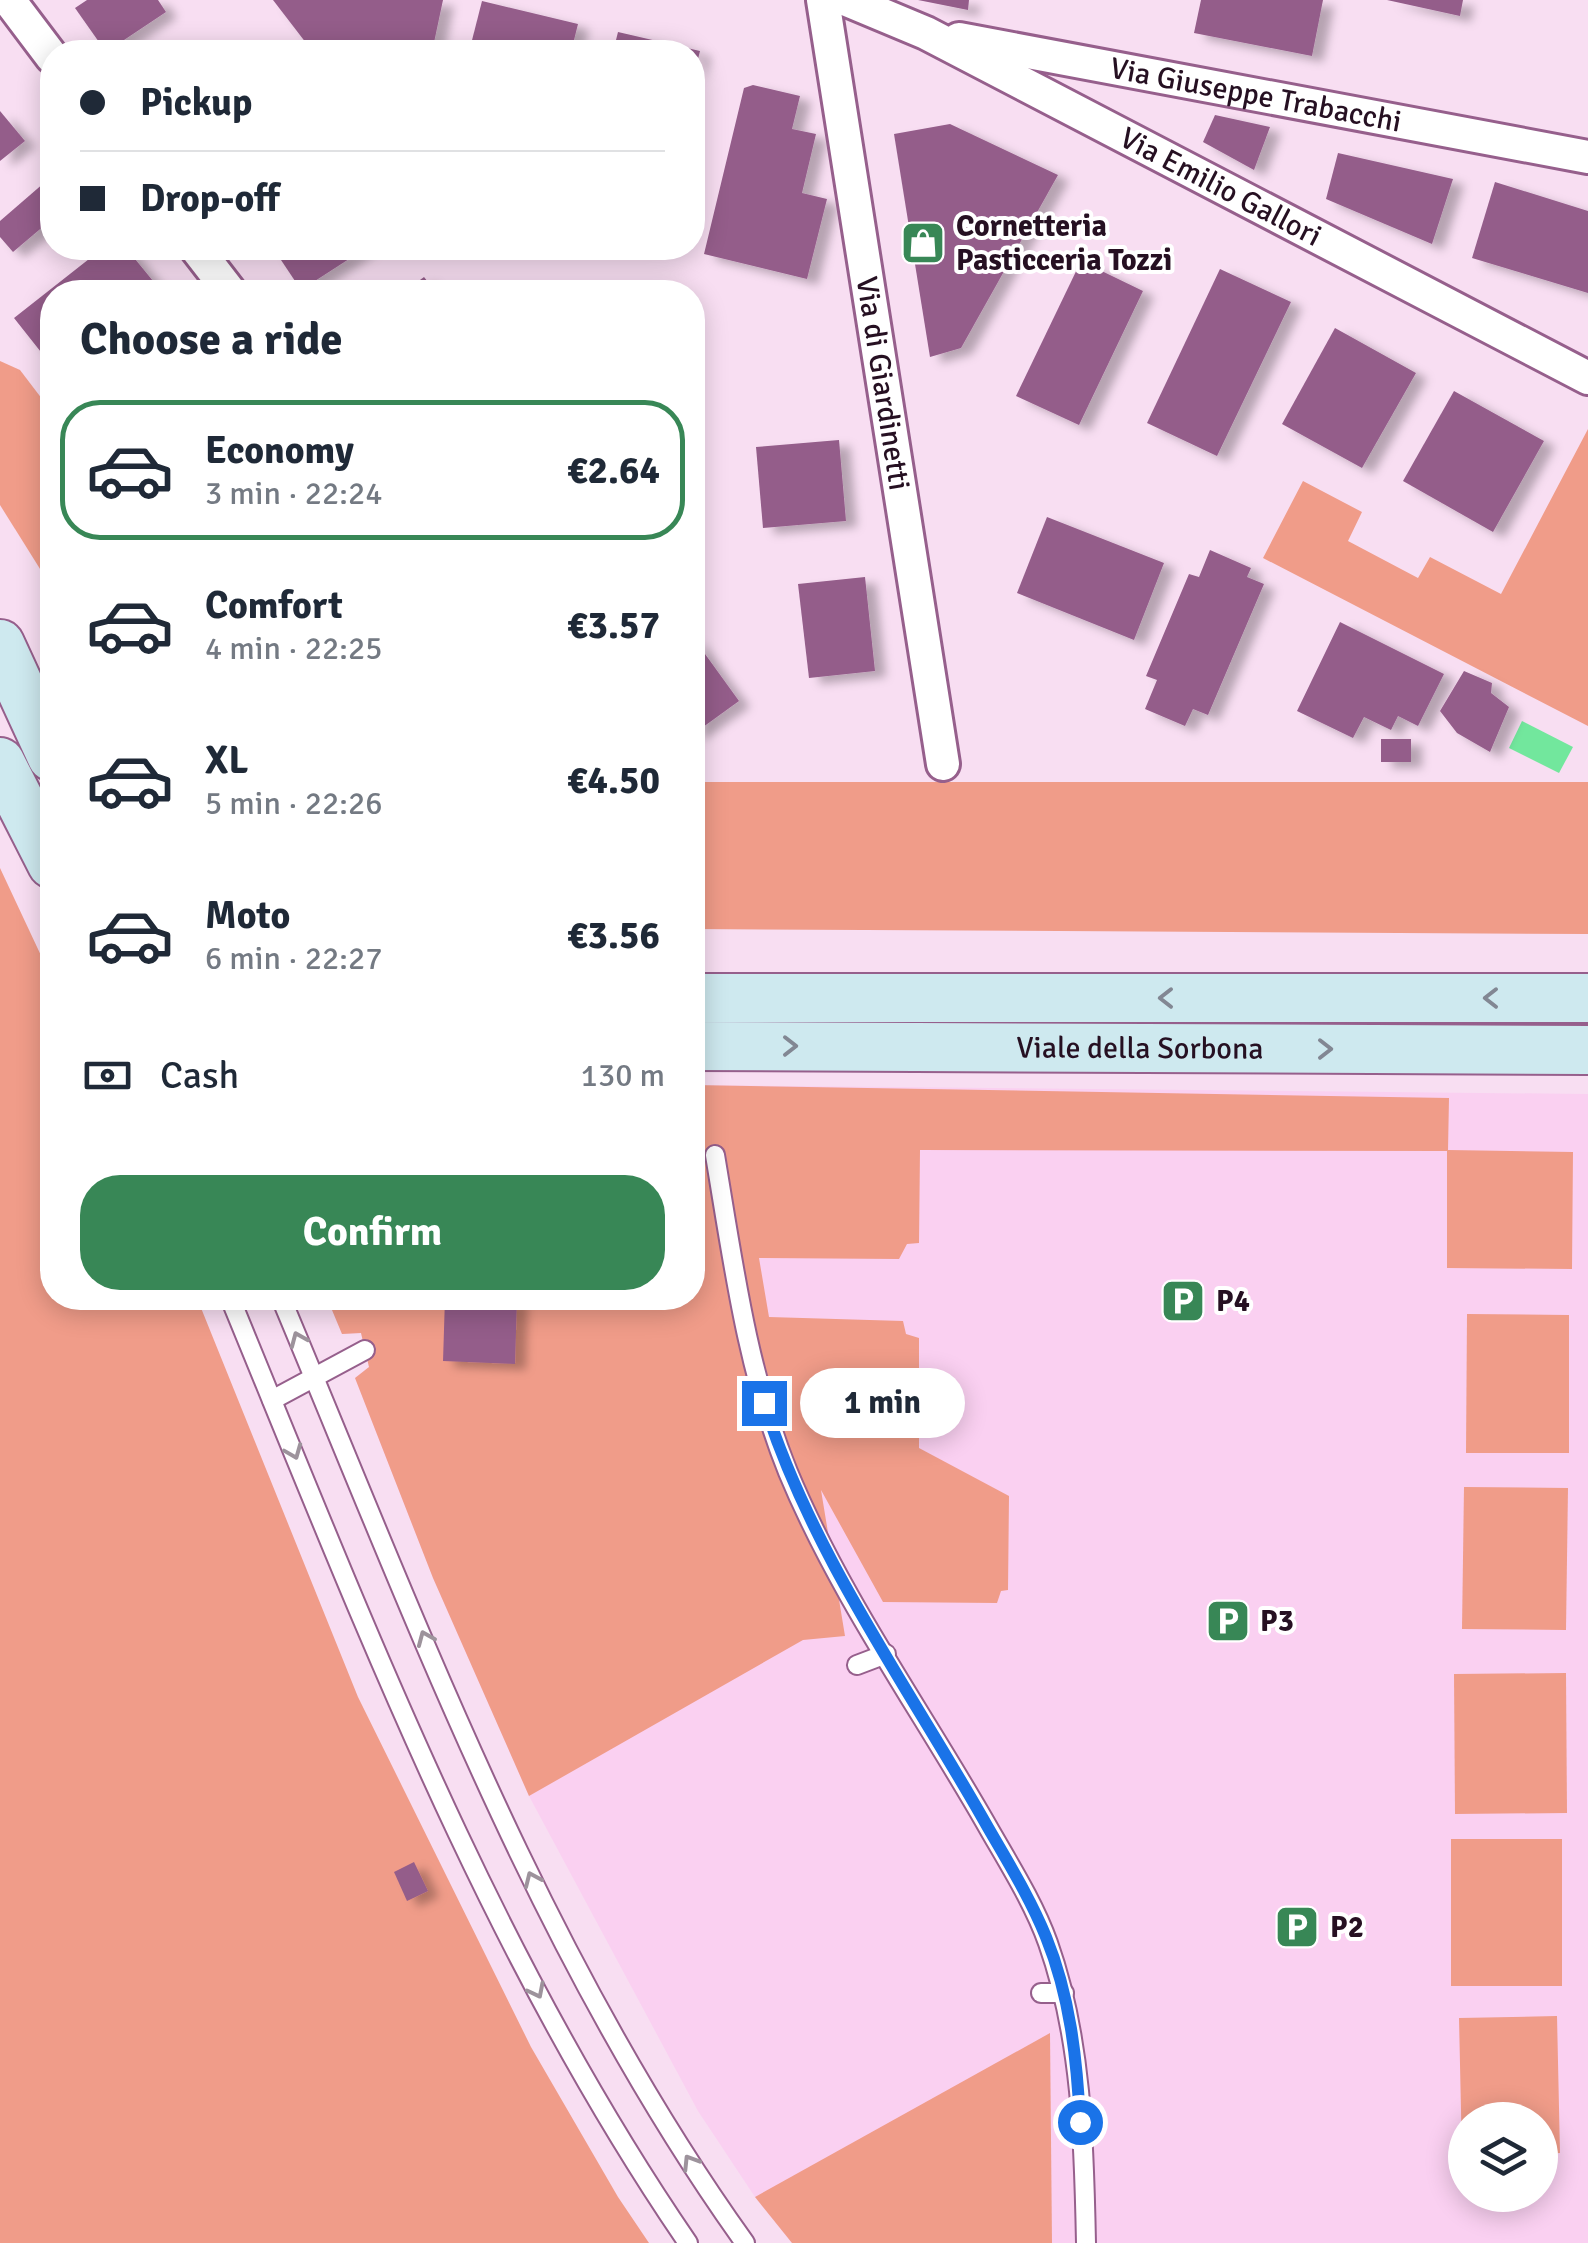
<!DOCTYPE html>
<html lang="en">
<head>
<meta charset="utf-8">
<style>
  :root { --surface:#fff; --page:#f2f2f3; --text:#1f2937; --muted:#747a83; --line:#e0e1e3; --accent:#388756 }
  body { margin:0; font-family:Signika,sans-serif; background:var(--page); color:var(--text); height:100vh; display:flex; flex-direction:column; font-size:38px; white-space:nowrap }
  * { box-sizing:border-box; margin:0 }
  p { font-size:32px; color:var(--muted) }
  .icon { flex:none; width:55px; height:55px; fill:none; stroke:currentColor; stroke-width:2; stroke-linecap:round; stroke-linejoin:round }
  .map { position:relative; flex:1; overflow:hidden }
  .drawer { position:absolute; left:40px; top:280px; width:665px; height:1030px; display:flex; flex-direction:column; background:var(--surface); border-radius:40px; box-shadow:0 5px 25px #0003 }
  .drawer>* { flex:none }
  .top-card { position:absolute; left:40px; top:40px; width:665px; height:220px; border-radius:40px; box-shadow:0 5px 25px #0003; display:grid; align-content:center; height:220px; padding:0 40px; background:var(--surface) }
  .fabs { position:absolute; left:1448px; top:2102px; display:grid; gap:20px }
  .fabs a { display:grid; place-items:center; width:110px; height:110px; border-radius:50%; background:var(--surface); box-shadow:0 5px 25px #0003; font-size:50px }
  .end { position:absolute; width:45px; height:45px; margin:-22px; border:12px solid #1a73e8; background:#fff; box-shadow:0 0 0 5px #fff }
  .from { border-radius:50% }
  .bubble { position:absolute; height:70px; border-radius:35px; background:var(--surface); box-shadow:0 5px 25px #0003; font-size:32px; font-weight:700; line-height:70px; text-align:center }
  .top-card b { display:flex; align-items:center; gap:35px; height:95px; font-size:38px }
  .top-card b+b { border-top:2px solid var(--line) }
  .top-card i { width:25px; height:25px; background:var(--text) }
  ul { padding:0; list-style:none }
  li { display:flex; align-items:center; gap:30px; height:140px; margin:0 20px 15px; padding:0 20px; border:5px solid transparent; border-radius:40px }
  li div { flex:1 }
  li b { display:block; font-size:38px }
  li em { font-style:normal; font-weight:700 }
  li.active { border-color:var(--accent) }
  li>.icon { width:90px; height:90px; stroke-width:1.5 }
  h2 { padding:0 40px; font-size:45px; line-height:120px }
  .pay { display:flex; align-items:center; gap:25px; height:110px; padding:0 40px; font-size:38px }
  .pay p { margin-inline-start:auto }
  .primary-button { display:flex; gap:20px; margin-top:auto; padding:20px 40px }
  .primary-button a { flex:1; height:115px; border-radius:40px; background:var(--accent); color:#fff; font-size:40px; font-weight:700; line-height:115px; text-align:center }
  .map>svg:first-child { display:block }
  .built { fill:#fad0f1; fill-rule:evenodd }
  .green { fill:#f09c89 }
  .water { fill:#72e79d }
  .building { fill:#945d8a; filter:url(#shadow) }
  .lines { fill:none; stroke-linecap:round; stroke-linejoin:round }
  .lane-casing { stroke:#965f8c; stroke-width:22 }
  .street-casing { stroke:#965f8c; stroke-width:38 }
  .secondary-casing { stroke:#965f8c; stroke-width:52 }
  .lane { stroke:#fff; stroke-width:18 }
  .street { stroke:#fff; stroke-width:32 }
  .secondary { stroke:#cee9ef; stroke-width:48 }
  .oneway { stroke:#828793 }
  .oneway2 { stroke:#9d939c }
  .route { stroke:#1a73e8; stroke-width:12 }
  .labels { text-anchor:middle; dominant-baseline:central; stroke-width:8; stroke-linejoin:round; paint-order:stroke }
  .street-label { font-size:30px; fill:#261022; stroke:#fff }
  .poi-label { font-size:30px; font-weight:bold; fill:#261022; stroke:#fff; text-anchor:start }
</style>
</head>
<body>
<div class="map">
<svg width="1588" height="2243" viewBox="0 0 1588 2243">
  <defs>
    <filter id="shadow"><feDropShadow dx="11" dy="6" stdDeviation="5" flood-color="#0004"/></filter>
  </defs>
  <rect width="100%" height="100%" fill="#f8def2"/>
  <path class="built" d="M693,1085L1588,1094V2243H792L755,2197L698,2111L529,1796L433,1578L355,1378L369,1367L361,1333L342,1334L327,1298H692ZM1465,2120H1540V2195H1465Z"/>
  <g class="green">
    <polygon points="0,361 20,370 52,412 52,588 0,505"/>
    <polygon points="1588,429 1588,726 1263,558 1303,481 1362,512 1348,541 1418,578 1430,557 1501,594"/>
    <polygon points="692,782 1588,782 1588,934 693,929"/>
    <polygon points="0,868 52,979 52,1298 197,1298 358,1697 531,2047 618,2197 649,2243 0,2243"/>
    <polygon points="693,1085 1449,1098 1448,1150 1573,1152 1572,1269 1447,1268 1447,1151 920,1150 919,1243 907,1244 899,1259 759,1258 769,1317 903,1321 906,1334 919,1338 919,1448 1009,1496 1008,1590 1001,1591 997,1603 883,1602 821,1490 845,1636 803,1640 529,1796 433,1578 355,1378 369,1367 361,1333 342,1334 327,1298 692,1298"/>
    <polygon points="1467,1314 1569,1315 1569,1453 1466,1453"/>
    <polygon points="1464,1487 1568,1488 1566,1630 1462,1629"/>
    <polygon points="1566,1673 1567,1813 1455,1814 1454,1674"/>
    <polygon points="1562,1839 1562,1986 1451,1986 1451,1839"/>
    <polygon points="1557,2016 1560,2153 1540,2154 1540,2120 1465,2120 1465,2156 1462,2156 1459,2018"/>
    <polygon points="1050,2033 1052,2243 792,2243 755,2197"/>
  </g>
  <polygon class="water" points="1522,721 1573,747 1559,773 1509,748"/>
  <g class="building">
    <polygon points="87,0 158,0 166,12 106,52 75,8"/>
    <polygon points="273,0 443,0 432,52 313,52"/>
    <polygon points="918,0 969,0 968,10"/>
    <polygon points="1201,0 1323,0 1312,56 1194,33"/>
    <polygon points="1387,0 1463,0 1460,16"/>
    <polygon points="482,1 578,24 571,52 469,52"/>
    <polygon points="618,32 700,51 694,75 692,52 613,52"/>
    <polygon points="753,85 800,96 792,129 816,134 802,193 827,199 807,279 704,254 744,88"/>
    <polygon points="0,111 25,141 0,161"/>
    <polygon points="1215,115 1270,127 1254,170 1203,142"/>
    <polygon points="950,124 1058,175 961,348 930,357 894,134"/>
    <polygon points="1338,153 1453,179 1432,244 1326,199"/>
    <polygon points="52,176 52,219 13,252 0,237 0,221"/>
    <polygon points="1495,182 1588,211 1588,293 1472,258"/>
    <polygon points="103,248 126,248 162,292 52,292 52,366 14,318"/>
    <polygon points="273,248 366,248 301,290"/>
    <polygon points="1081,261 1143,291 1079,425 1016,396"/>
    <polygon points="1220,269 1291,302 1217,456 1147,423"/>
    <polygon points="424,277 436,292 404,292"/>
    <polygon points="1335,328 1416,373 1362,468 1282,424"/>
    <polygon points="1454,391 1544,441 1493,532 1403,481"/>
    <polygon points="839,440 846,521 763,528 756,447"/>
    <polygon points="1047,517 1164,563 1134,640 1017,593"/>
    <polygon points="1210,550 1251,568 1247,577 1264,584 1208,715 1193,709 1185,726 1145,709 1157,680 1146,676 1189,574 1199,577"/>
    <polygon points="865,577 875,671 809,678 798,584"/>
    <polygon points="1340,622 1444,674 1418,726 1398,716 1391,730 1364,717 1353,738 1297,711"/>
    <polygon points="692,636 739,701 692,735"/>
    <polygon points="1464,671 1492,683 1491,693 1509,707 1490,752 1457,733 1440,711"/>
    <rect x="1381" y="739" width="30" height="23"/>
    <polygon points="445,1298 517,1298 515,1364 443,1361"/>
    <polygon points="414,1862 428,1891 407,1901 394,1872"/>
  </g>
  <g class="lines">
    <defs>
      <g id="lane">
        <path d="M715,1155C733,1262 747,1371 788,1472C839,1595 919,1707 985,1822C1007,1861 1033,1901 1048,1943C1082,2039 1084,2142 1086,2243"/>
        <path d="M230,1298C363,1621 489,1953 688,2243"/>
        <path d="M281,1298C416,1620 540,1957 745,2243"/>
        <polyline points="272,1400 365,1350"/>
        <polyline points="857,1665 886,1654"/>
        <polyline points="1041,1993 1064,1993"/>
      </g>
      <g id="street">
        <polyline points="9,0 52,57"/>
        <path id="s1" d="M823,0L943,764"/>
        <path id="s2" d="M847,0L926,33L1588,378"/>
        <path id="s3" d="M959,39L1588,157"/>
        <polyline points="196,248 230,292"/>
      </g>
      <g id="secondary">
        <polyline points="0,644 52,757"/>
        <polyline points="0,762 52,864"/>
        <polyline points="692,998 1588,998"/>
        <path id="s4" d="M692,1046L1588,1050"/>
      </g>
    </defs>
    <use href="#lane" class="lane-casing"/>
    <use href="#street" class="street-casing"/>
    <use href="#secondary" class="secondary-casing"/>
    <use href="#lane" class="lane"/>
    <use href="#street" class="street"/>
    <use href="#secondary" class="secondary"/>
  </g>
  <defs><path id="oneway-chevron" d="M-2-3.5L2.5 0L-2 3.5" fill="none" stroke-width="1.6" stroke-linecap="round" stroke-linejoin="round" transform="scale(2.5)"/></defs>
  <g class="oneway">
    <use href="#oneway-chevron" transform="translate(1166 998) rotate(-180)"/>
    <use href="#oneway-chevron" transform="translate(1491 998) rotate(180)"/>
    <use href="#oneway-chevron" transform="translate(790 1046)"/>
    <use href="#oneway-chevron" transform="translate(1325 1049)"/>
  </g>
  <g class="oneway2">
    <use href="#oneway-chevron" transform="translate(298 1339) rotate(-113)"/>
    <use href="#oneway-chevron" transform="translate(294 1452) rotate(68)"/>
    <use href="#oneway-chevron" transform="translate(425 1638) rotate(-113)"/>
    <use href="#oneway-chevron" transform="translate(532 1879) rotate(-114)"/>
    <use href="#oneway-chevron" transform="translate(537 1991) rotate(63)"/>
    <use href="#oneway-chevron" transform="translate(690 2162) rotate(-122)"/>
  </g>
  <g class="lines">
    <path class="route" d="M764,1403C811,1552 905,1682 982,1817C1004,1856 1029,1895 1046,1937C1070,1996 1077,2059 1080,2122"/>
  </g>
  <defs>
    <symbol id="shop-square" viewBox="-11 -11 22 22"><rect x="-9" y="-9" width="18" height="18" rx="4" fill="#388756" stroke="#fff"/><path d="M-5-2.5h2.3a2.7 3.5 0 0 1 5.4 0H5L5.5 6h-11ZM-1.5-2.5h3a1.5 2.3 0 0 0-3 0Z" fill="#fff"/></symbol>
    <symbol id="parking-square" viewBox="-11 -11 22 22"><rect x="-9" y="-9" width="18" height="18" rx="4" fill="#388756" stroke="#fff"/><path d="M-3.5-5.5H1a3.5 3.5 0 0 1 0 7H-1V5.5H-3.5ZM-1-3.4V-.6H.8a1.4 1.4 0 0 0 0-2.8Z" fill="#fff"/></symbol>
  </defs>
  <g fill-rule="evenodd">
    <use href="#shop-square" x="898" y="218" width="50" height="50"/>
    <use href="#parking-square" x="1158" y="1276" width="50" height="50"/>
    <use href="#parking-square" x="1203" y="1596" width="50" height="50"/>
    <use href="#parking-square" x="1272" y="1902" width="50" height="50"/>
  </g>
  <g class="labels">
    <g class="street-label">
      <text stroke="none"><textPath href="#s3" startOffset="302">Via Giuseppe Trabacchi</textPath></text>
      <text stroke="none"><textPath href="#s2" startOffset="418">Via Emilio Gallori</textPath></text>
      <text stroke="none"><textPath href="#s1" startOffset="388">Via di Giardinetti</textPath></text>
      <text stroke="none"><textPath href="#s4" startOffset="448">Viale della Sorbona</textPath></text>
    </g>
    <g class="poi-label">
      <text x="956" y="226">Cornetteria<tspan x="956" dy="34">Pasticceria Tozzi</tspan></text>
      <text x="1216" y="1301">P4</text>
      <text x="1260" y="1621">P3</text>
      <text x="1330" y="1927">P2</text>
    </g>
  </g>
</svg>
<div class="fabs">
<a><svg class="icon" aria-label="layers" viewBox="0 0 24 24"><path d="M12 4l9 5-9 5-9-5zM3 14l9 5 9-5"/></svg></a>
</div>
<i class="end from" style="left:1080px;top:2122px"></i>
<i class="end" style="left:764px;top:1403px"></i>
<div class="bubble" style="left:800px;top:1368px;width:165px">1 min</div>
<div class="top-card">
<b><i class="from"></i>Pickup</b>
<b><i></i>Drop-off</b>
</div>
<section class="drawer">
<h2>Choose a ride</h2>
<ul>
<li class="active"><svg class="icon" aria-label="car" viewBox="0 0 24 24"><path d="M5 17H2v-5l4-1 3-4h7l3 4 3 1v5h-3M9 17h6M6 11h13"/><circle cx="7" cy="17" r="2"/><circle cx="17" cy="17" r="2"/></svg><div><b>Economy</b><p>3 min · 22:24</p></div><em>€2.64</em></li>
<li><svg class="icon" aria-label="car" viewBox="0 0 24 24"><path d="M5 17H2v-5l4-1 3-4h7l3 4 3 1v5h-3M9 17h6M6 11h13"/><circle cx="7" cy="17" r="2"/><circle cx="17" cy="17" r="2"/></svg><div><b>Comfort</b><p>4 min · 22:25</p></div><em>€3.57</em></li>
<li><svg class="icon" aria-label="car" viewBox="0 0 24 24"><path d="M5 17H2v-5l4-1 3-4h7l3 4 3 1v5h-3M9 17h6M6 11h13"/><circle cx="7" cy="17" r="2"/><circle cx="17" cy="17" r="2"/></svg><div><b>XL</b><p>5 min · 22:26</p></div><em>€4.50</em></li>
<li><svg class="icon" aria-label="car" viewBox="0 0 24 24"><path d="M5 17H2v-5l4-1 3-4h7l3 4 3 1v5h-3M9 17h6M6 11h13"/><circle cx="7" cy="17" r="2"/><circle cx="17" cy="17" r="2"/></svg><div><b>Moto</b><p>6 min · 22:27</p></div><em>€3.56</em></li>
</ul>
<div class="pay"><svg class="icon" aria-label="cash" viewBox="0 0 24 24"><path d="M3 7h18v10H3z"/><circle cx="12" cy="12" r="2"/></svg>Cash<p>130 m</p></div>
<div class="primary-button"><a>Confirm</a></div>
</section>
</div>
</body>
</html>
